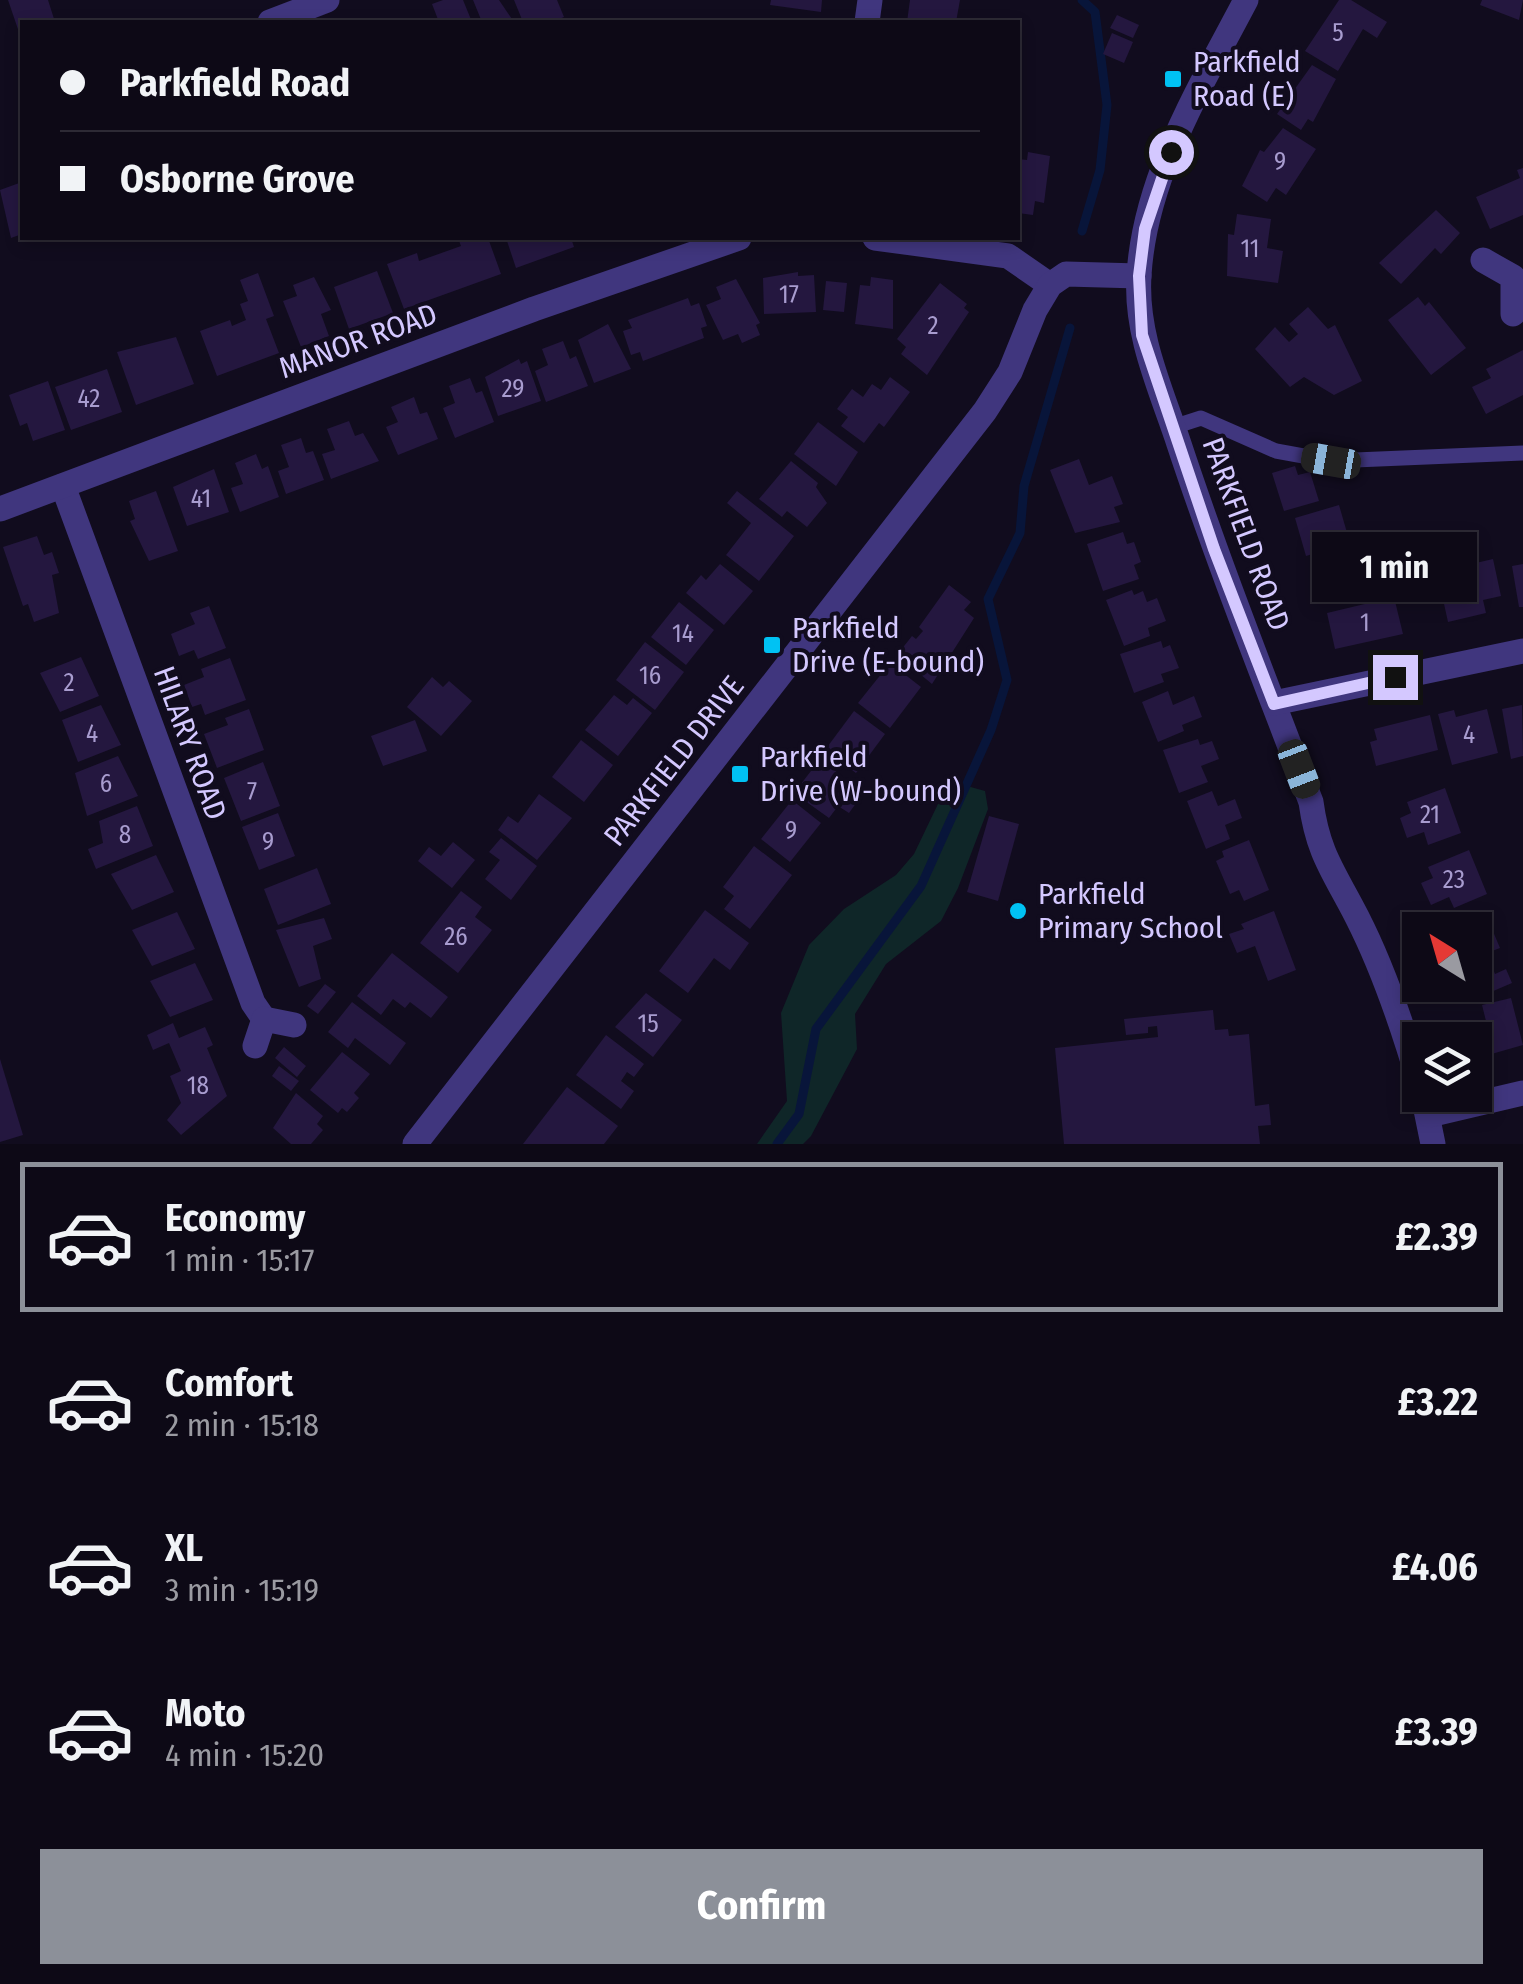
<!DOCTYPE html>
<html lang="en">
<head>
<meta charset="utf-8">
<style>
  :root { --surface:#0d0916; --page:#1b1723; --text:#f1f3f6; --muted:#9a9aa1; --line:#2d2a35; --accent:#8c9099 }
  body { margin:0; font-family:"Fira Sans Condensed",sans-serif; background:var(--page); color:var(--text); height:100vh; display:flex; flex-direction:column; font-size:38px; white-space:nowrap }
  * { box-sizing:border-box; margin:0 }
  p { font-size:32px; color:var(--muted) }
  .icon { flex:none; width:55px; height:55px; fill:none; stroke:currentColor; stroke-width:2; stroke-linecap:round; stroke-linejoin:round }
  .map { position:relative; height:1144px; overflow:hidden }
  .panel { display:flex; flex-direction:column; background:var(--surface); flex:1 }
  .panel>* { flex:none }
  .guide { position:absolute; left:20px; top:20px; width:1000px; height:220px; border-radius:0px; box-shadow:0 5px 15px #0003,0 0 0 2px var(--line); display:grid; align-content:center; height:220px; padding:0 40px; background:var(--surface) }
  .needle { width:65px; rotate:323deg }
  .controls { position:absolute; left:1402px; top:912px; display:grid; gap:20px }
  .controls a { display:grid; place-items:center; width:90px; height:90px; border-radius:0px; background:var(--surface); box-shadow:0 5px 15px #0003,0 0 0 2px var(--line); font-size:50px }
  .end { position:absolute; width:45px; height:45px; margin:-22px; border:12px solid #d4c8ff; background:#111; box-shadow:0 0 0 5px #111 }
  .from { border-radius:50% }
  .bubble { position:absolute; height:70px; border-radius:0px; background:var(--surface); box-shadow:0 5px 15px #0003,0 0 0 2px var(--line); font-size:32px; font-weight:700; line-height:70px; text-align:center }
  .car { position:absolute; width:30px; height:60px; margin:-30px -15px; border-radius:12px; box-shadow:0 0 8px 2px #0007; background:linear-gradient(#222 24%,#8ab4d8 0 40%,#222 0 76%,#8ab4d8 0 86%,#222 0) }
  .guide b { display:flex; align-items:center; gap:35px; height:95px; font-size:38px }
  .guide b+b { border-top:2px solid var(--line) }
  .guide i { width:25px; height:25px; background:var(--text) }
  ul { padding:18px 0 0; list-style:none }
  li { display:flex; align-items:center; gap:30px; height:150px; margin:0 20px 15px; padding:0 20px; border:5px solid transparent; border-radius:0px }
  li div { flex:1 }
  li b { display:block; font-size:38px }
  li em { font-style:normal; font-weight:700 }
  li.current { border-color:var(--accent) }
  li>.icon { width:90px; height:90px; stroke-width:1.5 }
  .primary-button { display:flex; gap:20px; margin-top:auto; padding:20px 40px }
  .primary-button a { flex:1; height:115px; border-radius:0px; background:var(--accent); color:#fff; font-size:40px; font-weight:700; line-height:115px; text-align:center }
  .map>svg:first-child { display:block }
  .green { fill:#0f2628 }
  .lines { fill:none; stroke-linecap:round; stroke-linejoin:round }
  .stream { stroke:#08153a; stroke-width:9 }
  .building { fill:#24173f }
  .service { stroke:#40367e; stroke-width:15 }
  .minor { stroke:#40367e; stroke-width:25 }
  .route { stroke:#d4c8ff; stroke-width:12 }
  .poi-dot { fill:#00c2f3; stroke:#110c1e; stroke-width:4 }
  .labels { text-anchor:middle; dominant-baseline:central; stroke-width:8; stroke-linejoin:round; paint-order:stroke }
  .number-label { font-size:25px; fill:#a89ccf }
  .poi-label { font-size:30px; fill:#d4c8ff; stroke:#110c1e; text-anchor:start }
  .street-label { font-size:30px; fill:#d4c8ff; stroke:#110c1e }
</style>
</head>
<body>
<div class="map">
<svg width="1523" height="1144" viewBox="0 0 1523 1144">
  <rect width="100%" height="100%" fill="#110c1e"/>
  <polygon class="green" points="949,781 985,791 988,809 958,888 941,921 886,964 855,1014 857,1049 811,1136 803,1144 757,1144 787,1101 781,1013 809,945 844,909 896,875 914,854"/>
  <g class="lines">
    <g class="stream">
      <polyline points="1082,231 1100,170 1107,105 1095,12 1082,0"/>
      <polyline points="777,1144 799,1114 816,1029 921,886 991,730 1007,680 988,599 1020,533 1024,486 1070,328"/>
    </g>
  </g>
  <g class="building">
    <polygon points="8,0 48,0 55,22 22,22 22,41"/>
    <polygon points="443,0 463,0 472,22 439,22 432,4"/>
    <polygon points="473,0 499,0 514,22 482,22"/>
    <polygon points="514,0 557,0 564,17 552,22 523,22"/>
    <polygon points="771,0 822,0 821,12 770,5"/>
    <polygon points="910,0 960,0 956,22 907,22"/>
    <polygon points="1339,0 1351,0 1387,22 1377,38 1363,29 1338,71 1305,51"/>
    <polygon points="1482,0 1523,0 1519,20 1480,5"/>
    <polygon points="1117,15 1139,25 1133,38 1110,28"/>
    <polygon points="1112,33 1133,42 1124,63 1103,54"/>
    <polygon points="1312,65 1336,79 1313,122 1308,119 1301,130 1277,114"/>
    <polygon points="1283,128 1316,149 1286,195 1276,188 1267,202 1242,186 1260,150 1264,152"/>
    <polygon points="1028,152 1050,156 1044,203 1035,201 1033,215 1018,213 1018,159 1027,160"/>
    <polygon points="1523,168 1523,215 1490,229 1476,197 1520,178 1517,170"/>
    <polygon points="22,182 22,234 11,238 0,190"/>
    <polygon points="1436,210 1460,233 1441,254 1435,248 1401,284 1379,263"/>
    <polygon points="1237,214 1271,219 1267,248 1283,251 1278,283 1227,276 1228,234 1234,235"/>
    <polygon points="458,238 488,238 501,274 404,309 387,264 417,253 419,261 461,246"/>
    <polygon points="506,238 571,238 574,247 516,268"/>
    <polygon points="377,271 393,313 349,329 334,287"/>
    <polygon points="798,272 798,276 814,275 816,312 764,314 763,278"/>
    <polygon points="258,273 274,316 266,319 279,353 217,376 200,331 230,320 232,326 246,320 240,304 248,301 240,280"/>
    <polygon points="314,277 331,310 321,314 329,336 301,347 283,301 297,296 293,285"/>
    <polygon points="871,277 893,280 893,329 855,324 860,285 870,286"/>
    <polygon points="736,279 760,323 756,325 760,335 742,343 738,334 723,340 706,305 721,299 716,287"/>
    <polygon points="826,281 847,283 844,312 823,310"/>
    <polygon points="940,283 967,304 964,308 969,312 927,375 901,354 906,347 897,339"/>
    <polygon points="1418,297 1425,306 1429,302 1466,348 1431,375 1388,320"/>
    <polygon points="688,298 691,306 699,303 707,326 701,328 704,338 643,361 640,352 631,355 623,331 632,328 628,320"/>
    <polygon points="1308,307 1328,329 1335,325 1362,381 1334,395 1304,377 1290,387 1255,349 1275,327 1289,342 1298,334 1289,324"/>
    <polygon points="608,324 631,369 594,383 578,340"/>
    <polygon points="176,337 194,384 136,405 117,352"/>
    <polygon points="563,341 570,359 576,356 588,386 546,402 535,371 548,365 542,349"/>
    <polygon points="1523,350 1523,395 1486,414 1472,387 1491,378 1486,369"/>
    <polygon points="519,359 521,364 527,361 541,401 498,416 485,377"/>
    <polygon points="107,369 122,412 71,430 55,387"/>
    <polygon points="890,377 910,392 884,427 879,423 864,443 841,426 848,417 837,409 852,389 863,397 872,384 881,390"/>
    <polygon points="470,378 476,393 482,391 494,422 455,438 443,408 455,403 449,386"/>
    <polygon points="48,381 65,430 33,441 27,423 20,426 9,395"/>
    <polygon points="414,397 420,414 427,412 438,439 398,455 386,427 398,422 391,407"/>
    <polygon points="349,421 355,436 363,433 379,461 331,479 322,454 335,450 327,429"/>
    <polygon points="818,422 858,452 836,486 794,454"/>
    <polygon points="301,438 306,453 313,451 324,480 286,494 278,471 289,467 281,445"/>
    <polygon points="256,454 262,469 268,466 279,497 240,512 231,488 243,484 235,463"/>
    <polygon points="1079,459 1089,485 1112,476 1123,504 1114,507 1120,522 1075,533 1050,470"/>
    <polygon points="791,461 818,483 816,487 827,503 807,527 787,511 782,517 759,499"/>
    <polygon points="1295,466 1298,475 1310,472 1319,501 1284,511 1272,473"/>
    <polygon points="214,469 229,512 187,526 173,487"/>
    <polygon points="156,491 178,551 149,561 130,521 135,519 129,501"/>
    <polygon points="737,491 794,536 759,581 726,555 751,523 727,503"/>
    <polygon points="1339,505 1350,543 1306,556 1295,518"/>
    <polygon points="1123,532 1127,544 1134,542 1141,562 1134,565 1139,579 1103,591 1087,544"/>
    <polygon points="37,536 44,555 52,552 59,573 52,575 59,613 34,622 28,604 23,606 3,547"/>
    <polygon points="1362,551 1372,589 1322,602 1314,571 1330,567 1328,559"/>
    <polygon points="1493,559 1501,596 1483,600 1486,613 1448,622 1437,572"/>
    <polygon points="720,564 753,591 724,625 686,593 701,575 706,580"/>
    <polygon points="1523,564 1523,607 1519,607 1512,566"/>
    <polygon points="949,585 971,602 964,610 974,618 932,684 897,655 912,636 916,639 923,631 919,627"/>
    <polygon points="1132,590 1134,595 1143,591 1147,602 1157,598 1166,621 1148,628 1150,636 1124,646 1106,600"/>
    <polygon points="1394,597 1403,634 1335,649 1327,613"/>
    <polygon points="679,602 714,630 686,665 651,637"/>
    <polygon points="209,606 226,648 198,659 194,650 179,656 171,634 195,624 190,613"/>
    <polygon points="1161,641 1163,648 1170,645 1179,668 1161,674 1164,682 1134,693 1120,654"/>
    <polygon points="645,642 684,672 655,710 616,680"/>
    <polygon points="81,657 99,696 60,712 40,673"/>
    <polygon points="230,658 246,700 205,715 201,704 192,707 184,685 204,677 201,669"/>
    <polygon points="890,663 921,687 890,728 858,703"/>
    <polygon points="432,677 443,687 449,681 472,701 441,736 407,707"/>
    <polygon points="1168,691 1173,705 1194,696 1202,717 1182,725 1184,731 1158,742 1142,702"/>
    <polygon points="614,695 627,705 633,698 652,713 618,756 585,730"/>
    <polygon points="101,705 121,745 78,762 62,720"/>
    <polygon points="1522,705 1523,756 1511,759 1502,709"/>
    <polygon points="249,709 264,750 217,768 204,734 228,725 225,718"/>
    <polygon points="1487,709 1498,753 1452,765 1438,714 1454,710 1456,717"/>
    <polygon points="854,711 885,734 856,773 825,750"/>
    <polygon points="1430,715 1438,750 1376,766 1370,742 1377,740 1374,729"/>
    <polygon points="415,720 427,751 383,766 371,736"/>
    <polygon points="1198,739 1200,745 1212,741 1219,759 1201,766 1208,782 1179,793 1163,750"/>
    <polygon points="581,740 613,765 584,802 552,777"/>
    <polygon points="118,756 138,796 87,816 75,773"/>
    <polygon points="821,758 862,795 849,813 838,806 829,818 794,793"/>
    <polygon points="263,762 280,806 241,821 224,778"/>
    <polygon points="1445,788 1461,833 1428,845 1424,832 1407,838 1400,818 1411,813 1407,802"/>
    <polygon points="1212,791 1218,806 1235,799 1242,818 1225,825 1230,839 1206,849 1187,801"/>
    <polygon points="539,794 572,818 537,860 498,830 508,816 518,823"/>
    <polygon points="792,800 821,823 790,862 761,839"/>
    <polygon points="137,806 153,846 96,869 88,849 103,843 99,821"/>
    <polygon points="278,813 295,856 259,870 242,827"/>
    <polygon points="989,816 1019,824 998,901 967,892"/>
    <polygon points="501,838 537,866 511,900 485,879 500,860 489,852"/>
    <polygon points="1249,840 1269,890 1244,901 1239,890 1230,894 1216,861 1224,857 1222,851"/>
    <polygon points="453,842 475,860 452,888 418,861 429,847 441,856"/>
    <polygon points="754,846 792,875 750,929 724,909 734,896 723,887"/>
    <polygon points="1469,850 1487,894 1454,908 1449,897 1431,905 1421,883 1433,878 1428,867"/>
    <polygon points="156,855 174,892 132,910 111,874"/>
    <polygon points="317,868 331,904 278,925 264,889"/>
    <polygon points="461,891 482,907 475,917 492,930 458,973 420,943"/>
    <polygon points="705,910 749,943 730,970 714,958 688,993 659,971"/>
    <polygon points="1274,911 1296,970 1268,981 1255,946 1237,953 1229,934 1244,929 1241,924"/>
    <polygon points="177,912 195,949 152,966 132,930"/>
    <polygon points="324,918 332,939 313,946 321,979 299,987 276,930"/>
    <polygon points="1492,929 1500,948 1487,953 1495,974 1506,969 1512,983 1491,992 1485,979 1475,983 1475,937"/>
    <polygon points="392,953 448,997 431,1018 410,1002 405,1008 393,999 381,1015 357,996"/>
    <polygon points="195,963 213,1000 170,1017 150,981"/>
    <polygon points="325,984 336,992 318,1014 307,1006"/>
    <polygon points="646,993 682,1020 653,1057 615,1027"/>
    <polygon points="1511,998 1523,1045 1481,1057 1473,1028 1487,1025 1482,1005"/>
    <polygon points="352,1002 406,1043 390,1065 355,1038 348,1048 328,1032"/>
    <polygon points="1213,1010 1215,1030 1228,1029 1229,1036 1249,1034 1255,1106 1269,1104 1271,1125 1258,1126 1260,1144 1064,1144 1055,1048 1158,1037 1157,1026 1148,1027 1148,1033 1126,1035 1124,1019"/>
    <polygon points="173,1023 179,1038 205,1027 213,1045 207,1048 227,1096 181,1135 167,1120 181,1103 170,1076 181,1071 169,1043 153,1050 147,1035"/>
    <polygon points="606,1035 644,1064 634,1077 627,1072 621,1081 634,1091 621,1109 576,1075"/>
    <polygon points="284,1047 306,1066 297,1077 275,1058"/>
    <polygon points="342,1052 370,1074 354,1093 359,1098 347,1112 342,1108 338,1113 310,1090"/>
    <polygon points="0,1059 23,1135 0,1142"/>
    <polygon points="279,1066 299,1081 291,1091 272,1076"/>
    <polygon points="567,1087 618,1126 604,1144 523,1144"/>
    <polygon points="296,1093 323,1116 317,1124 323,1130 311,1144 291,1144 273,1128"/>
  </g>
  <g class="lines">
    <polyline class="service" points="1173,427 1201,418 1276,451 1331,461 1523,453"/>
    <g class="minor">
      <path d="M1246,0C1201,86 1145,176 1139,275C1135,335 1161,389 1179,444C1219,565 1266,683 1311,802C1318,854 1334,872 1357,917C1383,968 1404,1030 1420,1085"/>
      <polyline points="270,22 327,0"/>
      <polyline points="867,22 870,0"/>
      <polyline points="875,238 1008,256 1050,285"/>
      <polyline points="1483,260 1513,277 1513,314"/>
      <polyline points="63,486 253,1003 264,1019"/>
      <polyline points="0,509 534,309 739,238"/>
      <polyline points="1274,703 1523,651"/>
      <polyline points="255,1046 264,1019 294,1025"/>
      <polyline points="1424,1100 1433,1144"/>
      <polyline points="1429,1115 1523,1093"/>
      <polyline points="415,1144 985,411 1010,372 1035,310 1050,285 1066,274 1139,276"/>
    </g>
  </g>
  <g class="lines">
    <polyline class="route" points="1171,152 1145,229 1139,276 1142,335 1214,549 1274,704 1395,677"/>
  </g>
  <g class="poi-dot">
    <rect x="1163" y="69" width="20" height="20" rx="5"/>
    <rect x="762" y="635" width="20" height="20" rx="5"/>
    <rect x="730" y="764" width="20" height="20" rx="5"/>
    <circle cx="1018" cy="911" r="10"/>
  </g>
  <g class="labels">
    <g class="number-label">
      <text x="1338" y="33">5</text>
      <text x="1280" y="162">9</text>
      <text x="1250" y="249">11</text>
      <text x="789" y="295">17</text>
      <text x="933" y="326">2</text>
      <text x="513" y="389">29</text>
      <text x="89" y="399">42</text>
      <text x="201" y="499">41</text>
      <text x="1365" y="623">1</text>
      <text x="683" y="634">14</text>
      <text x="650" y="676">16</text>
      <text x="69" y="683">2</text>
      <text x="92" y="734">4</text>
      <text x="1469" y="735">4</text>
      <text x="106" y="784">6</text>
      <text x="252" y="792">7</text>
      <text x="1430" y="815">21</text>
      <text x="791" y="831">9</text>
      <text x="125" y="835">8</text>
      <text x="268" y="842">9</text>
      <text x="1454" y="880">23</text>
      <text x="456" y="937">26</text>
      <text x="648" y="1024">15</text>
      <text x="198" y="1086">18</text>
    </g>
    <g class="poi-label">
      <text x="1193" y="62">Parkfield<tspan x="1193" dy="34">Road (E)</tspan></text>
      <text x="792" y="628">Parkfield<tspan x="792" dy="34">Drive (E-bound)</tspan></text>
      <text x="760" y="757">Parkfield<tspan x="760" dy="34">Drive (W-bound)</tspan></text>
      <text x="1038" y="894">Parkfield<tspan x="1038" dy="34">Primary School</tspan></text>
    </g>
    <g class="street-label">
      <text transform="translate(358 341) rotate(-20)">MANOR ROAD</text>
      <text transform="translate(1246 534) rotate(70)">PARKFIELD ROAD</text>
      <text transform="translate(190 743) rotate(70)">HILARY ROAD</text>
      <text transform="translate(674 761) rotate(-52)">PARKFIELD DRIVE</text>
    </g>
  </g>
</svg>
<div class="controls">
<a><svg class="needle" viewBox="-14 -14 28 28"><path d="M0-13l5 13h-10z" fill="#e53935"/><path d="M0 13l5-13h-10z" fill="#9a9aa1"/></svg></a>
<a><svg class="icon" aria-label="layers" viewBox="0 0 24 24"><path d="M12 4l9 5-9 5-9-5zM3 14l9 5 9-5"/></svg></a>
</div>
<i class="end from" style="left:1171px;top:152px"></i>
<i class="end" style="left:1395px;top:677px"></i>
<div class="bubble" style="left:1312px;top:532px;width:165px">1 min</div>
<i class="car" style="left:1331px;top:461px;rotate:280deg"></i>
<i class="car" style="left:1299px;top:769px;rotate:159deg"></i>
<div class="guide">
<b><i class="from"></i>Parkfield Road</b>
<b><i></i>Osborne Grove</b>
</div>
</div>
<section class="panel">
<ul>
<li class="current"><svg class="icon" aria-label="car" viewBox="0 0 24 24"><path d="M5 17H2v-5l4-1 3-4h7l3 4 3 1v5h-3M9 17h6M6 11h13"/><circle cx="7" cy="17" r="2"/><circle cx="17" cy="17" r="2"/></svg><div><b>Economy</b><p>1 min · 15:17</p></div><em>£2.39</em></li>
<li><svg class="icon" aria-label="car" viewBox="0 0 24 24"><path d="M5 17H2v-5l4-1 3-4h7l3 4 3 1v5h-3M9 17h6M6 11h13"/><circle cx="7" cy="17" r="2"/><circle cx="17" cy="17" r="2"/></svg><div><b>Comfort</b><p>2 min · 15:18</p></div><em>£3.22</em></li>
<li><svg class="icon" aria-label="car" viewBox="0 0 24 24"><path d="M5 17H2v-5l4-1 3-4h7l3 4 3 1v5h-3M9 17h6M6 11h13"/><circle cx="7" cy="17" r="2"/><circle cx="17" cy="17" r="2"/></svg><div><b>XL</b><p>3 min · 15:19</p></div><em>£4.06</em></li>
<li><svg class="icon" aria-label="car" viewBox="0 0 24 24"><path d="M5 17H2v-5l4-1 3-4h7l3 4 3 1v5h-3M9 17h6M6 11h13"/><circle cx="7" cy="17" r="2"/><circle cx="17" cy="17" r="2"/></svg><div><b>Moto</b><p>4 min · 15:20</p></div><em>£3.39</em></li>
</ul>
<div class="primary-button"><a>Confirm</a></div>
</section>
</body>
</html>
